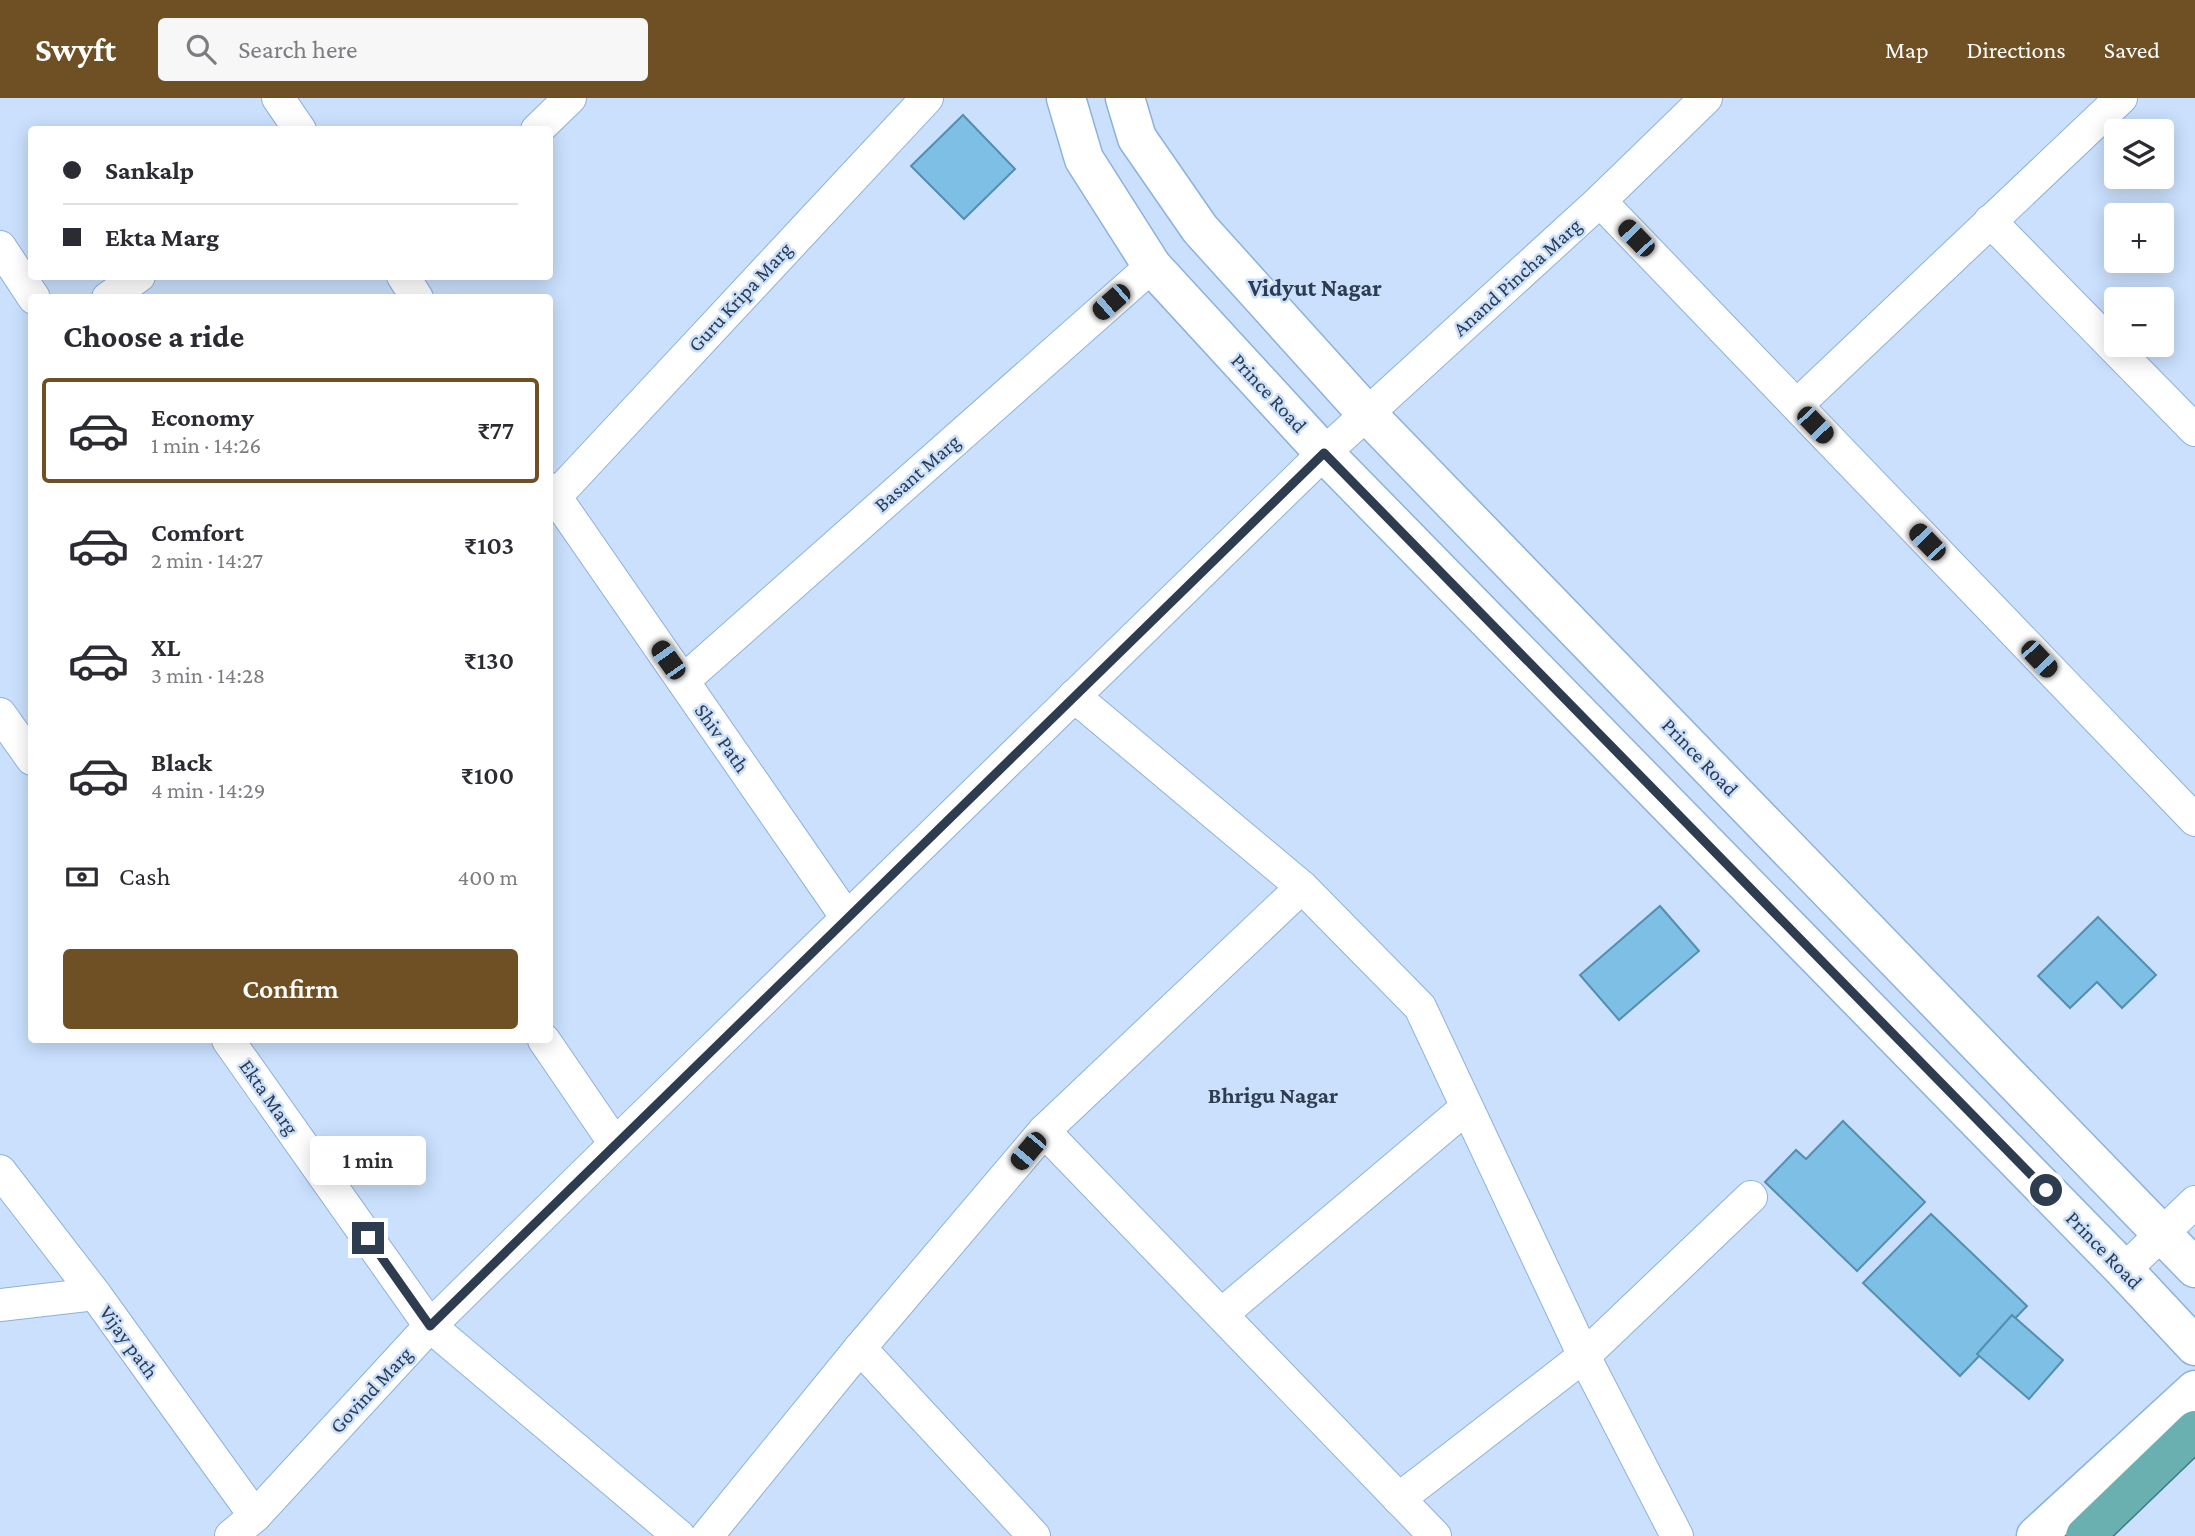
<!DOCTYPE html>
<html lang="en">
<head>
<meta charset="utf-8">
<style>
  :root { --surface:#fff; --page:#f7f7f7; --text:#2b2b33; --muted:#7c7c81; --line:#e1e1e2; --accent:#6e5024 }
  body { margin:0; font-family:"Crimson Pro",serif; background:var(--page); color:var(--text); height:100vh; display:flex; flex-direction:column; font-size:26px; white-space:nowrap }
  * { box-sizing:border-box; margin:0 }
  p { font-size:23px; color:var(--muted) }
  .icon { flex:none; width:38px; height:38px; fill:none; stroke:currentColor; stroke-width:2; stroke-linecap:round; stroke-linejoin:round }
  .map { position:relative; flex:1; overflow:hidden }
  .side { position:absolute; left:28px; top:196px; width:525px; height:749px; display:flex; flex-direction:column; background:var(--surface); border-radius:7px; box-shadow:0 4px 18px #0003 }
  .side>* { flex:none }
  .top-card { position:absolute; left:28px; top:28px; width:525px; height:154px; border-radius:7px; box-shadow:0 4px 18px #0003; display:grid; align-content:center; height:154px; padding:0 35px; background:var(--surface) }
  .buttons { position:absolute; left:2104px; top:21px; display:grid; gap:14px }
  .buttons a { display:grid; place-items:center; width:70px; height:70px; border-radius:7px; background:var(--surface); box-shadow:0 4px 18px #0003; font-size:35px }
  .end { position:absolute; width:32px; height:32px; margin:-16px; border:9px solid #2d3c4f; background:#fff; box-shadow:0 0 0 4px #fff }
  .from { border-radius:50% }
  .bubble { position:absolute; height:49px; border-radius:7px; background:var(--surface); box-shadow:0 4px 18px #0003; font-size:23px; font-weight:600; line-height:49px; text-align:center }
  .car { position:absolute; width:21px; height:42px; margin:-21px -10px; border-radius:9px; box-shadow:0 0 5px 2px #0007; background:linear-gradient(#222 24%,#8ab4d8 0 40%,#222 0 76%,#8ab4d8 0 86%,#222 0) }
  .top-card b { display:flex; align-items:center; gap:24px; height:66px; font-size:26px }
  .top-card b+b { border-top:2px solid var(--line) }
  .top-card i { width:18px; height:18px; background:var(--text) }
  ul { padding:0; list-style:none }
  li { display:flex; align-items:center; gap:21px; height:105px; margin:0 14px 10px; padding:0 21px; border:4px solid transparent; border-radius:7px }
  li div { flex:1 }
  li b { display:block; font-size:26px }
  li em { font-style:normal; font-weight:600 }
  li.current { border-color:var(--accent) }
  li>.icon { width:63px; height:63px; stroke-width:1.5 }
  h2 { padding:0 35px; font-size:32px; line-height:84px }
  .pay { display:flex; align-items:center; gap:18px; height:77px; padding:0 35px; font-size:26px }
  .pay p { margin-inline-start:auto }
  .primary-button { display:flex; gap:14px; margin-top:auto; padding:14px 35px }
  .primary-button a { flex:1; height:80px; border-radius:7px; background:var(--accent); color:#fff; font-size:28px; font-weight:600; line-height:80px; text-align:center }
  header { display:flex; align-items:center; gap:42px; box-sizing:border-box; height:98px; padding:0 35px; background:var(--accent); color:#fff }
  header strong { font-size:33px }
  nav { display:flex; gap:38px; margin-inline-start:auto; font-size:24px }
  .search { width:490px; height:63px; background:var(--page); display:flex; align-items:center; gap:18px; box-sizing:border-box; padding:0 24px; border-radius:7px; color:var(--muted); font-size:26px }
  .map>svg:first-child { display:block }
  .building { fill:#7dbfe5; stroke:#548eaf; stroke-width:2 }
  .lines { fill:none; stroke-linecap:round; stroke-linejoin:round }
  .minor-casing { stroke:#8cb1df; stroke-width:34 }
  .tertiary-casing { stroke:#8cb1df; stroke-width:41 }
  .trunk-casing { stroke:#3d7b82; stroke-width:41 }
  .minor { stroke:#fff; stroke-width:32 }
  .tertiary { stroke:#fff; stroke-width:38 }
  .trunk { stroke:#6ab0b0; stroke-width:38 }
  .route { stroke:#2d3c4f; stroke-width:9 }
  .labels { text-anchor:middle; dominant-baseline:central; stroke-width:5; stroke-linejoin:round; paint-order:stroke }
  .street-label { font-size:21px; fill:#2d3c4f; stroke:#cae0fd }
  .neighbourhood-label { font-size:23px; font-weight:bold; fill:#2d3c4f; stroke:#cae0fd }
  .quarter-label { font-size:24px; font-weight:bold; fill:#2d3c4f; stroke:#cae0fd }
</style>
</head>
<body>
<header>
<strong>Swyft</strong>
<div class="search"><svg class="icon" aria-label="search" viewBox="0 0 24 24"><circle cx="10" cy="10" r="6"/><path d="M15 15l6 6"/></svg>Search here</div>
<nav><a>Map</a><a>Directions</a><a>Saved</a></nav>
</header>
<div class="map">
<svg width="2195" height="1438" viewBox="0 0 2195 1438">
  <rect width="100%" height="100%" fill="#cae0fd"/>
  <g class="building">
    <polygon points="963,17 1015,71 964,121 911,68"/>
    <polygon points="1660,808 1699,853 1619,922 1580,877"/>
    <polygon points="2098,819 2156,877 2122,910 2097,884 2070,910 2038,878"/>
    <polygon points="1843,1023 1925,1104 1857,1173 1765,1084 1796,1052 1806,1061"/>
    <polygon points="1931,1116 2027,1208 1960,1278 1863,1185"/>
    <polygon points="2012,1217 2063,1262 2029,1301 1977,1256"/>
  </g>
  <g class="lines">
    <defs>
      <g id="minor">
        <polyline points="278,0 300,32"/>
        <polyline points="537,32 570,0"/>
        <polyline points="1600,103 2195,722"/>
        <polyline points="1990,123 2195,332"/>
        <polyline points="0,149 34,200"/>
        <polyline points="403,178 417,200"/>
        <polyline points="108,200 139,178"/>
        <polyline points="1797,307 2121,0"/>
        <polyline points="550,391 847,820"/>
        <polyline points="555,399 927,0"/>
        <polyline points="683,583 1152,168"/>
        <polyline points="1074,598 1302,789 1420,909 1584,1258 1677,1438"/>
        <polyline points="0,616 32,661"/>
        <polyline points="228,942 430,1228 679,1438"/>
        <polyline points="544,942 615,1046"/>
        <polyline points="1044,1033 1435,1438"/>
        <polyline points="0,1073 95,1196 255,1418"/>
        <polyline points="2124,1172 2195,1104"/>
        <polyline points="0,1207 95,1196"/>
        <polyline points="1222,1216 1466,1010"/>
        <polyline points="860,1250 1034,1438"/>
        <polyline points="1399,1401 1584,1258 1751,1099"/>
        <polyline points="231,1438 255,1418 430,1228 615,1046 1324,355 1600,103 1706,0"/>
        <polyline points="707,1438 860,1250 1044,1033 1302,789"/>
      </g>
      <g id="tertiary">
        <polyline points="1066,0 1084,61 1152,168 1324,355 2124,1172 2195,1248"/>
        <polyline points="1125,0 1137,40 1200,131 1367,316 2195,1170"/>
        <polyline points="2036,1438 2195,1292"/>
      </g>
      <polyline id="trunk" points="2085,1438 2195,1332"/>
    </defs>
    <use href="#minor" class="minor-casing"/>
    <use href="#tertiary" class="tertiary-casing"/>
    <use href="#trunk" class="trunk-casing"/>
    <use href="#minor" class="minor"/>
    <use href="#tertiary" class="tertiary"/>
    <use href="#trunk" class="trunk"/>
  </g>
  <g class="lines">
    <polyline class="route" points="368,1140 430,1228 1324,355 2046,1092"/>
  </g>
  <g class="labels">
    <g class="street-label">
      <text transform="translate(1517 179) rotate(-42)">Anand Pincha Marg</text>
      <text transform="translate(740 199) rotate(-47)">Guru Kripa Marg</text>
      <text transform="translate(1269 295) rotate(47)">Prince Road</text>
      <text transform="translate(917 375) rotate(-41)">Basant Marg</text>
      <text transform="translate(722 640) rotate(55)">Shiv Path</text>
      <text transform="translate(1700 659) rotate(46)">Prince Road</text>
      <text transform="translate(269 999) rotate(55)">Ekta Marg</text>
      <text transform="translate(2104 1152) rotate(46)">Prince Road</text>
      <text transform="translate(129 1244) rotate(54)">Vijay path</text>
      <text transform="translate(371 1292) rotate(-47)">Govind Marg</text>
    </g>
    <g class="neighbourhood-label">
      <text x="1273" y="997">Bhrigu Nagar</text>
    </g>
    <g class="quarter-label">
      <text x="1315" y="189">Vidyut Nagar</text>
    </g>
  </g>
</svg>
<div class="buttons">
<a><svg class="icon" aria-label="layers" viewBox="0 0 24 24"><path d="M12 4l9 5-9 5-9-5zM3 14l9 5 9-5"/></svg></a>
<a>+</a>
<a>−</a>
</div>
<i class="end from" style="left:2046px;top:1092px"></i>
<i class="end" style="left:368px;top:1140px"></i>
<div class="bubble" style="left:310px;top:1038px;width:116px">1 min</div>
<i class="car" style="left:1636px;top:140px;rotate:316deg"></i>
<i class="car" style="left:1111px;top:204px;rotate:229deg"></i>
<i class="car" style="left:1815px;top:327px;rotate:136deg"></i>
<i class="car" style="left:1927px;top:444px;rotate:316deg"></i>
<i class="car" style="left:2039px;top:561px;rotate:137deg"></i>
<i class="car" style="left:668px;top:562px;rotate:325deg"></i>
<i class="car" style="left:1028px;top:1053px;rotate:220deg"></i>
<div class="top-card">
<b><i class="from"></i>Sankalp</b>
<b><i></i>Ekta Marg</b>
</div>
<section class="side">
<h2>Choose a ride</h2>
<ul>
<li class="current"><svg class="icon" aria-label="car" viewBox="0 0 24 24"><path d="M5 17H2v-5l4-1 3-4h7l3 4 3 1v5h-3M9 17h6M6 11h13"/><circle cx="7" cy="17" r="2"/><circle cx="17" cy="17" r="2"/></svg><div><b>Economy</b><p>1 min · 14:26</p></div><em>₹77</em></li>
<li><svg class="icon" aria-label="car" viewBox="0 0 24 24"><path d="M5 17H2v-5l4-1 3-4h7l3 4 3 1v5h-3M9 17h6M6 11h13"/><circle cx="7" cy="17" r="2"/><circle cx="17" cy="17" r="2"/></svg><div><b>Comfort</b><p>2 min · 14:27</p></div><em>₹103</em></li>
<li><svg class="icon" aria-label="car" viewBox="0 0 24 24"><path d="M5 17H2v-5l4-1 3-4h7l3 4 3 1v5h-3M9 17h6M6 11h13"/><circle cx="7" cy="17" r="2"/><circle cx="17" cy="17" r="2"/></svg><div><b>XL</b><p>3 min · 14:28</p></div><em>₹130</em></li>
<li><svg class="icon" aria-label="car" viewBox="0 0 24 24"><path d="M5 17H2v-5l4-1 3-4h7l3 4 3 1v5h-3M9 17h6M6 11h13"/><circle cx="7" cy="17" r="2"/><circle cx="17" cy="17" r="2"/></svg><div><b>Black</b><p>4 min · 14:29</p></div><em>₹100</em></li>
</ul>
<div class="pay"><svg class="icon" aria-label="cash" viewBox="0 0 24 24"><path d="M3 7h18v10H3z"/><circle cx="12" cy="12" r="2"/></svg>Cash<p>400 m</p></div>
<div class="primary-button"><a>Confirm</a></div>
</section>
</div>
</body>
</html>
